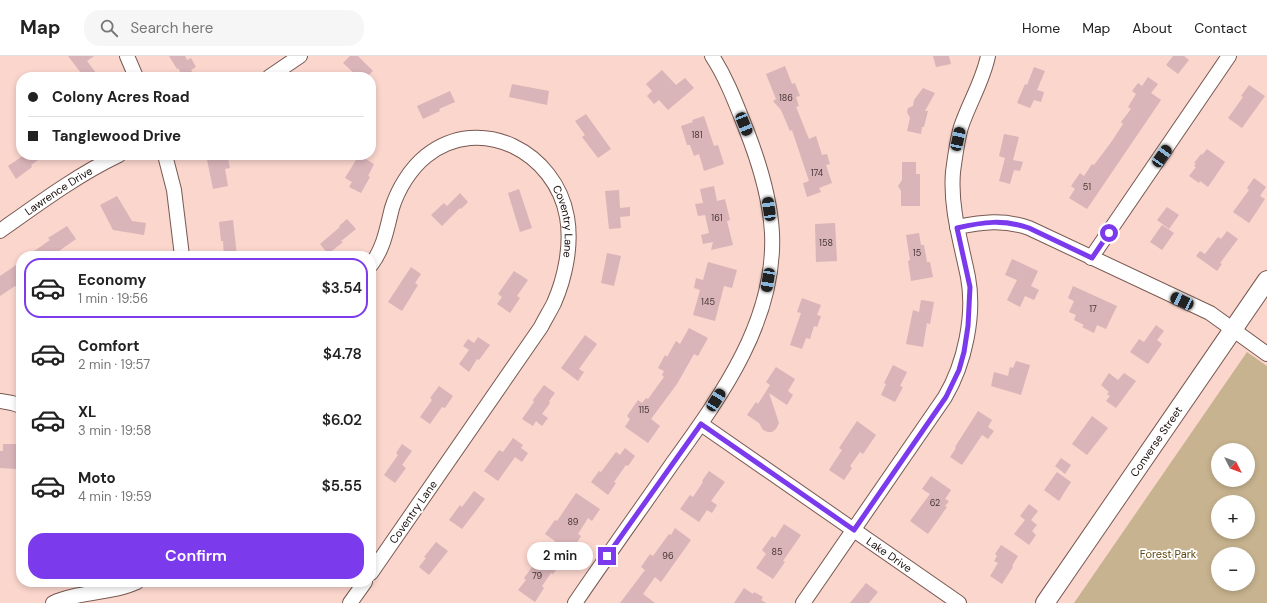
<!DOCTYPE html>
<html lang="en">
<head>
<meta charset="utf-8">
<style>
  :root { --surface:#fff; --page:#f6f6f6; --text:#222; --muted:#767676; --line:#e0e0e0; --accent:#7c3aed }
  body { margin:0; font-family:"DM Sans",sans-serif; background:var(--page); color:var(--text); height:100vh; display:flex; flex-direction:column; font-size:15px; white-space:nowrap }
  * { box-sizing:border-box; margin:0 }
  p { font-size:13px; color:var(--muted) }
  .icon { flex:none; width:22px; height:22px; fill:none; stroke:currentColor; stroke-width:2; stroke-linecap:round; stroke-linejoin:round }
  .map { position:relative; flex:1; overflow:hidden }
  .details { position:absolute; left:16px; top:195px; width:360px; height:336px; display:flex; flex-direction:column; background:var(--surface); border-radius:16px; box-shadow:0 2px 6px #0003 }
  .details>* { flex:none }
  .guide { position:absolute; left:16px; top:16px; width:360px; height:88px; border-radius:16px; box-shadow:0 2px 6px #0003; display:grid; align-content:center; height:88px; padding:0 12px; background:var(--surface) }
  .needle { width:26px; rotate:132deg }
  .fabs { position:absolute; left:1211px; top:387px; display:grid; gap:8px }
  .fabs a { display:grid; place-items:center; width:44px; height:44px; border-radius:50%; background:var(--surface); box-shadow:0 2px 6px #0003; font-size:20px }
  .end { position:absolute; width:18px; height:18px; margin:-9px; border:5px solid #7c3aed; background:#fff; box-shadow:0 0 0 2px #fff }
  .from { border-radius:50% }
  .bubble { position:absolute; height:28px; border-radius:14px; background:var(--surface); box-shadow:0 2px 6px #0003; font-size:13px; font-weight:600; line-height:28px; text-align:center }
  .car { position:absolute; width:12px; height:24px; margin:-12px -6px; border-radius:5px; box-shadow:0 0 3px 1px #0007; background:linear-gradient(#222 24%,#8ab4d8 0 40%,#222 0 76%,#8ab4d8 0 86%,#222 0) }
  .guide b { display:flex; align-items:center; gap:14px; height:38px; font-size:15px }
  .guide b+b { border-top:1px solid var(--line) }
  .guide i { width:10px; height:10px; background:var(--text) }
  ul { padding:7px 0 0; list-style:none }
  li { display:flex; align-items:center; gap:12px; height:60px; margin:0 8px 6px; padding:0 4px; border:2px solid transparent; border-radius:16px }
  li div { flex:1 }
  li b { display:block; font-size:15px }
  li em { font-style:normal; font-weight:600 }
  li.on { border-color:var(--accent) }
  li>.icon { width:36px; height:36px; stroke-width:1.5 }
  .action { display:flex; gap:8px; margin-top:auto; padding:8px 12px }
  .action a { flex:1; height:46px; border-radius:16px; background:var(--accent); color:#fff; font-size:16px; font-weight:600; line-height:46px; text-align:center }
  header { display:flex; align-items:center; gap:24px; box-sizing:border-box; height:56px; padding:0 20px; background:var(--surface); border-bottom:1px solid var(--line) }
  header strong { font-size:19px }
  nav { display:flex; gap:22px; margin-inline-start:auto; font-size:14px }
  .search { width:280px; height:36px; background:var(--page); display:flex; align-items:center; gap:10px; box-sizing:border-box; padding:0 14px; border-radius:16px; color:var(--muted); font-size:15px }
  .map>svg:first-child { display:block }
  .green { fill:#c7b38f; fill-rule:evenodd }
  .building { fill:#d9b4b9 }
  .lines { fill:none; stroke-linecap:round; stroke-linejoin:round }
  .minor-casing { stroke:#785952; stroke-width:16 }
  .major-casing { stroke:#785952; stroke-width:20 }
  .minor { stroke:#fff; stroke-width:14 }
  .major { stroke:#fff; stroke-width:18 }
  .route { stroke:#7c3aed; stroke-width:5 }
  .labels { text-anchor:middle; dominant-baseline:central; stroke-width:3.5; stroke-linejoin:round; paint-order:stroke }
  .number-label { font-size:9px; fill:#473534 }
  .street-label { font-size:11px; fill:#160b08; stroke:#fff }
  .park-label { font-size:11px; fill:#5f470f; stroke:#fff }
</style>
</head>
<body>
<header>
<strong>Map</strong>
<div class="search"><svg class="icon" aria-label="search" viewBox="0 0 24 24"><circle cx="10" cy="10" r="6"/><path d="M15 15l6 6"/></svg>Search here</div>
<nav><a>Home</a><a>Map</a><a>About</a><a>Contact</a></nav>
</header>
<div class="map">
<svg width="1267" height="547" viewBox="0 0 1267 547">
  <rect width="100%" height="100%" fill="#fad6cd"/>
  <path class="green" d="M1247,296L1267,310V547H1074ZM1218,394H1248V424H1218ZM1218,446H1248V476H1218ZM1218,498H1248V528H1218Z"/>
  <g class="building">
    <polygon points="68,0 94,0 87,5 99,21 84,21"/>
    <polygon points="169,0 185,0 187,4 191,2 196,11 191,14 195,21 183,21 178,12 177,13"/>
    <polygon points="350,0 358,0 373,15 367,21 358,21 343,7"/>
    <polygon points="933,0 949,0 951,8 936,11"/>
    <polygon points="1173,0 1184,0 1189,4 1178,18 1166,9"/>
    <polygon points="785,10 792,28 795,27 800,40 796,41 799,50 796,51 809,83 816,80 822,99 827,98 830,108 826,109 832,127 819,132 821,136 807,141 803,127 809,125 792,74 790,75 781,54 773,45 776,43 766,18"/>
    <polygon points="1034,11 1045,15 1037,34 1044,36 1041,46 1034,44 1030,52 1017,47 1025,28 1027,29"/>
    <polygon points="662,14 676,29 685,22 694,32 668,54 659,44 654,48 647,40 652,35 646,28"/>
    <polygon points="1148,21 1158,28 1151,37 1161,44 1087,153 1069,142 1075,133 1071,130 1080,117 1084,120 1092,108 1094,109 1112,85 1123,68 1121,66 1131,53 1128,51 1136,38 1132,35 1138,27 1142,30"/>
    <polygon points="512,28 549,35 547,49 509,41"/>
    <polygon points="1249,29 1265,40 1242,72 1228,62 1243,41 1241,40"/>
    <polygon points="923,32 935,37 925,55 928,55 924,71 922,71 921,78 907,75 910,62 907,56 908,52 913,50 914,44"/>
    <polygon points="450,35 455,46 439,53 440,55 423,63 417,50"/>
    <polygon points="586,58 611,93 598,102 582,81 585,79 575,65"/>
    <polygon points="704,60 714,90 718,89 724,108 704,115 699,98 694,100 690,89 687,89 681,70 693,66 692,64"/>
    <polygon points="1004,78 1019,81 1013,104 1023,106 1020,115 1014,114 1010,128 999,125 1005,102 999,100"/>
    <polygon points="1207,93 1225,106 1208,131 1200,125 1199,127 1189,120 1196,111 1194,110 1196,107 1194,107 1201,98 1202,99"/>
    <polygon points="24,99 45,99 31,109 32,111 16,123 8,110"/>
    <polygon points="206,99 221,99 222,103 228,102 230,112 225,113 228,130 213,133"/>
    <polygon points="359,99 374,108 368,120 370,121 361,137 349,131 352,126 345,122"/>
    <polygon points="902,106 916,106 916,118 920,118 920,150 901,150 901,135 898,130 902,124"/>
    <polygon points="1254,122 1266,131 1260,140 1265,143 1249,167 1233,156 1249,134 1247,132"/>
    <polygon points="714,130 717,145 725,143 730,164 727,165 733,189 711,194 713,186 703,188 701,179 709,177 705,159 698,160 695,148 703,147 700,133"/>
    <polygon points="519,133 532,172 520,176 508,137"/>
    <polygon points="619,134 620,152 630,151 630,160 620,161 621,172 609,173 605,135"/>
    <polygon points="460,137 468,146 461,153 460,152 442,170 431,159 444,147 447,150"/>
    <polygon points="117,140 132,165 146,167 144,179 113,174 100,149"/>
    <polygon points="1167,151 1179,159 1169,173 1157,164"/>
    <polygon points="347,163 356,173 341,185 343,186 328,198 320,188 340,171 339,170"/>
    <polygon points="233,164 237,200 224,200 223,185 221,185 219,166"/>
    <polygon points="835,167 837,205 816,206 815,168"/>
    <polygon points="1162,169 1174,177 1162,194 1150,186"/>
    <polygon points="67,170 76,183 59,195 60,196 55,200 27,200 50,184 48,182"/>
    <polygon points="1227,175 1238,183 1220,207 1222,208 1217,215 1196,200 1200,195 1205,198 1218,181 1221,183"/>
    <polygon points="919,177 921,189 924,189 927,206 930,206 933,221 911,225 908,205 910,204 906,179"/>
    <polygon points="607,197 621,200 614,230 601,227"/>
    <polygon points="1012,203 1038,215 1031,230 1039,234 1034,244 1025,240 1020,251 1007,244 1017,224 1005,219"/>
    <polygon points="708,206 737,214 732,232 724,230 715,265 693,259 700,234 694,232 696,222 703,224"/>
    <polygon points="16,209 21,216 21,238 15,230 0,240 0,220"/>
    <polygon points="411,211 421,218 415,227 418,229 402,255 388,246"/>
    <polygon points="514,215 528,224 517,240 520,242 510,257 497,248 502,241 498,238"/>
    <polygon points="1073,230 1117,250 1106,273 1097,269 1094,277 1082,271 1084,269 1074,264 1076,259 1069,256 1074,245 1068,242"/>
    <polygon points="802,242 821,249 817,259 821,260 817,271 814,270 810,283 806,282 802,293 790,289 801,257 797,256"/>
    <polygon points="921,244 934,246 930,268 927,267 923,291 906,288 913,254 919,256"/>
    <polygon points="1156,269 1164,275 1157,284 1162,288 1148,308 1130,296 1139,283 1144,286"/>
    <polygon points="689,272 708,282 698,300 694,298 677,328 651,363 660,370 648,387 625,371 630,363 627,360 638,344 642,347 646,342 648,343 664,321 662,319 664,315 658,312 665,299 667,301 676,285 680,288"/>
    <polygon points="585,279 597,288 579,313 584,316 578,325 561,312"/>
    <polygon points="478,281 490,289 479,304 477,303 469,316 459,308 469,294 463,290 468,283 474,287"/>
    <polygon points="1016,305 1030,309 1021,339 991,330 994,316 1008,320 1010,311 1013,312"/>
    <polygon points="893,309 907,316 900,330 903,331 895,346 881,339 886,328 884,327"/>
    <polygon points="776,311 795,323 788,335 793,339 787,349 769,337 779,367 776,373 772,376 768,376 763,374 759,367 747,359 756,346 758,348 770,329 766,326"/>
    <polygon points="1109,317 1118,324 1124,317 1136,325 1116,352 1106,345 1110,340 1107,338 1109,336 1101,329"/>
    <polygon points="544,329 555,337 549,345 550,347 542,358 548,362 542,370 536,365 533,370 522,363 534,346 533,344"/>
    <polygon points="439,330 453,340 445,352 442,351 430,368 420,361 432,344 430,342"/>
    <polygon points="978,355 992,364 988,371 994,375 988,383 982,379 962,409 950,401 956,392 955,391"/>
    <polygon points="1092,360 1108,372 1087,399 1072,388"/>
    <polygon points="857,365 876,379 863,398 860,396 850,410 852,412 844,424 829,414 842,394 839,392"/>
    <polygon points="513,382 523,389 521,392 528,397 522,406 515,401 498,425 484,415 499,394 503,396"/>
    <polygon points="3,388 18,388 17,413 0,412 0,395 3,395"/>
    <polygon points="402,388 412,395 402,409 406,412 395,427 384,419 398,399 396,397"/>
    <polygon points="625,392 635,400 628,410 626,409 614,426 616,427 608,439 591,426 599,415 601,416 616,396 620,399"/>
    <polygon points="1061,402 1071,409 1065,418 1055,410"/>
    <polygon points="709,415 725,426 711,445 717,449 712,457 707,454 699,466 680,453 690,439 693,441 703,426 702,425"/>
    <polygon points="1057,416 1071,426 1059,445 1044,434"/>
    <polygon points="931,420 951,434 945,443 949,445 945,450 947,451 928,478 910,465 930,438 922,433"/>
    <polygon points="474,435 485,443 462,473 449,464 460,449 462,451"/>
    <polygon points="576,437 600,453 592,465 588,462 578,478 581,480 571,496 570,495 553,518 551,517 542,530 544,532 535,546 518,534 526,524 524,522 535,507 538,508 555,485 545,478 555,464 557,465"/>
    <polygon points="1029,448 1038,455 1031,464 1037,469 1032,475 1036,479 1029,489 1014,478 1025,464 1020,460"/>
    <polygon points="784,468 801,479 783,505 785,506 773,523 756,512 766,498 762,494 772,480 775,482"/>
    <polygon points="675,472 691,484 661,526 655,521 643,538 655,547 620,547 645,514 641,511 650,498 653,500 669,478 671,479"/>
    <polygon points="436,486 448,495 429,519 419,511 426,502 424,501"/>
    <polygon points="1001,489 1018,500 1012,510 1013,511 1002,528 990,520 998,507 994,505 997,500 995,498"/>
    <polygon points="866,527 878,536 869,547 850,547"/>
    <polygon points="744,532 753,538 754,536 763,541 761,544 766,547 734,547"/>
  </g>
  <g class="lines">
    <defs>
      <g id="minor">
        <polyline points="127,0 136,21"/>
        <polyline points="269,21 300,0"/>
        <polyline points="165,99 174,134 182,200"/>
        <path d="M957,171C983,166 1003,163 1029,172L1210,257L1267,298"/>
        <path id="s1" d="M0,175C38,148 77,119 119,99"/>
        <polyline points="1091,202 1229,0"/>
        <path id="s2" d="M371,209C384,192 387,172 392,152C398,133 410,113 426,100C481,56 556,97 567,161C572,189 565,222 554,247C550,255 545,263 541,271L371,517"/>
        <polyline points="0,345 12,347 21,350"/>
        <path id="s3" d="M701,368L959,547"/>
        <path d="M53,547C79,535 111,538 137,526"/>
        <polyline points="350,547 365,526"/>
        <path d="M575,547C607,500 640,454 672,408C721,340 776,265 772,177C770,141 759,106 746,73C736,48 727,23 712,0"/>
        <path d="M803,547L945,341C965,307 975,259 968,221C961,186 950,152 953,116C955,101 957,85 961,71C969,47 983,25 988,0"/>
      </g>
      <g id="major">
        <path id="s4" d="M1045,547L1267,224"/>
      </g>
    </defs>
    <use href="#minor" class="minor-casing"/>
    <use href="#major" class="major-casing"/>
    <use href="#minor" class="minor"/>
    <use href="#major" class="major"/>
  </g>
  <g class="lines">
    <path class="route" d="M607,500L701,368L854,474L946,341L959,314L964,296L968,270L970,231L957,172C983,166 1003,163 1029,172L1092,202L1109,177"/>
  </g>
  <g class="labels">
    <g class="number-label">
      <text x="786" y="42">186</text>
      <text x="697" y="79">181</text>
      <text x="817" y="117">174</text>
      <text x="1087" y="131">51</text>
      <text x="717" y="162">161</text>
      <text x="826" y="187">158</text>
      <text x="917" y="197">15</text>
      <text x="708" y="246">145</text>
      <text x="1093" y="253">17</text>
      <text x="644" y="354">115</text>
      <text x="935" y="447">62</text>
      <text x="573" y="466">89</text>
      <text x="777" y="496">85</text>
      <text x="668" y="500">96</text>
      <text x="537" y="520">79</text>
    </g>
    <g class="street-label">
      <text stroke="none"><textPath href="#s1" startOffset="71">Lawrence Drive</textPath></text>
      <text stroke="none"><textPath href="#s2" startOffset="313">Coventry Lane</textPath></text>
      <text stroke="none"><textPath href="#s4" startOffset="196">Converse Street</textPath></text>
      <text transform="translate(413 456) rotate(-55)">Coventry Lane</text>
      <text stroke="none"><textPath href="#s3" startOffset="229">Lake Drive</textPath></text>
    </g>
    <g class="park-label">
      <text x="1168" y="498">Forest Park</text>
    </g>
  </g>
</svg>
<div class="fabs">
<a><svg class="needle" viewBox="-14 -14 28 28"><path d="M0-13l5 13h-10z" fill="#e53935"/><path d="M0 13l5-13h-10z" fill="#767676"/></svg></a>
<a>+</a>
<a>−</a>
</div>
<i class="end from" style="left:1109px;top:177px"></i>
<i class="end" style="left:607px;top:500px"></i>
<div class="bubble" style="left:527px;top:486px;width:66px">2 min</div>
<i class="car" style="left:744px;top:68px;rotate:158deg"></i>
<i class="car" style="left:958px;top:83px;rotate:12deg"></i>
<i class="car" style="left:1162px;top:100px;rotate:35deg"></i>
<i class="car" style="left:769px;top:153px;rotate:352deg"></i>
<i class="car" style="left:768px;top:224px;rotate:189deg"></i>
<i class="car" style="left:1182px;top:245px;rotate:295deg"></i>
<i class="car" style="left:716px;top:344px;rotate:32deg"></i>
<div class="guide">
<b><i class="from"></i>Colony Acres Road</b>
<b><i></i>Tanglewood Drive</b>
</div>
<section class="details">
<ul>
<li class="on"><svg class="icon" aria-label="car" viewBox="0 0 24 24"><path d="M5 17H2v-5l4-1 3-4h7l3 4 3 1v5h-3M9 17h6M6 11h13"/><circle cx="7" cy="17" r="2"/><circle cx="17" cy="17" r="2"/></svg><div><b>Economy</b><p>1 min · 19:56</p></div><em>$3.54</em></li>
<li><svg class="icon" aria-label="car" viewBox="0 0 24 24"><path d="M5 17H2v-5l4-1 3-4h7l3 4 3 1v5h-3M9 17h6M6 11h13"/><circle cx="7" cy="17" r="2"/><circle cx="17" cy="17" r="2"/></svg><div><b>Comfort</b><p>2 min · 19:57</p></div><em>$4.78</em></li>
<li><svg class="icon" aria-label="car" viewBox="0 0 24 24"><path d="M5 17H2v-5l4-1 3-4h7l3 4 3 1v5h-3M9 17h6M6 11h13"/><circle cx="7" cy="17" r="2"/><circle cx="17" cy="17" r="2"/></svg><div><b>XL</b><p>3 min · 19:58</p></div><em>$6.02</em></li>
<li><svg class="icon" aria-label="car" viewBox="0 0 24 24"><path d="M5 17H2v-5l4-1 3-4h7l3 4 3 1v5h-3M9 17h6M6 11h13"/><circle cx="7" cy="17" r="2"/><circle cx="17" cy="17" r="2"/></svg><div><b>Moto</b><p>4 min · 19:59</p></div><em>$5.55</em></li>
</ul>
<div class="action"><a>Confirm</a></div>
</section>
</div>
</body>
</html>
